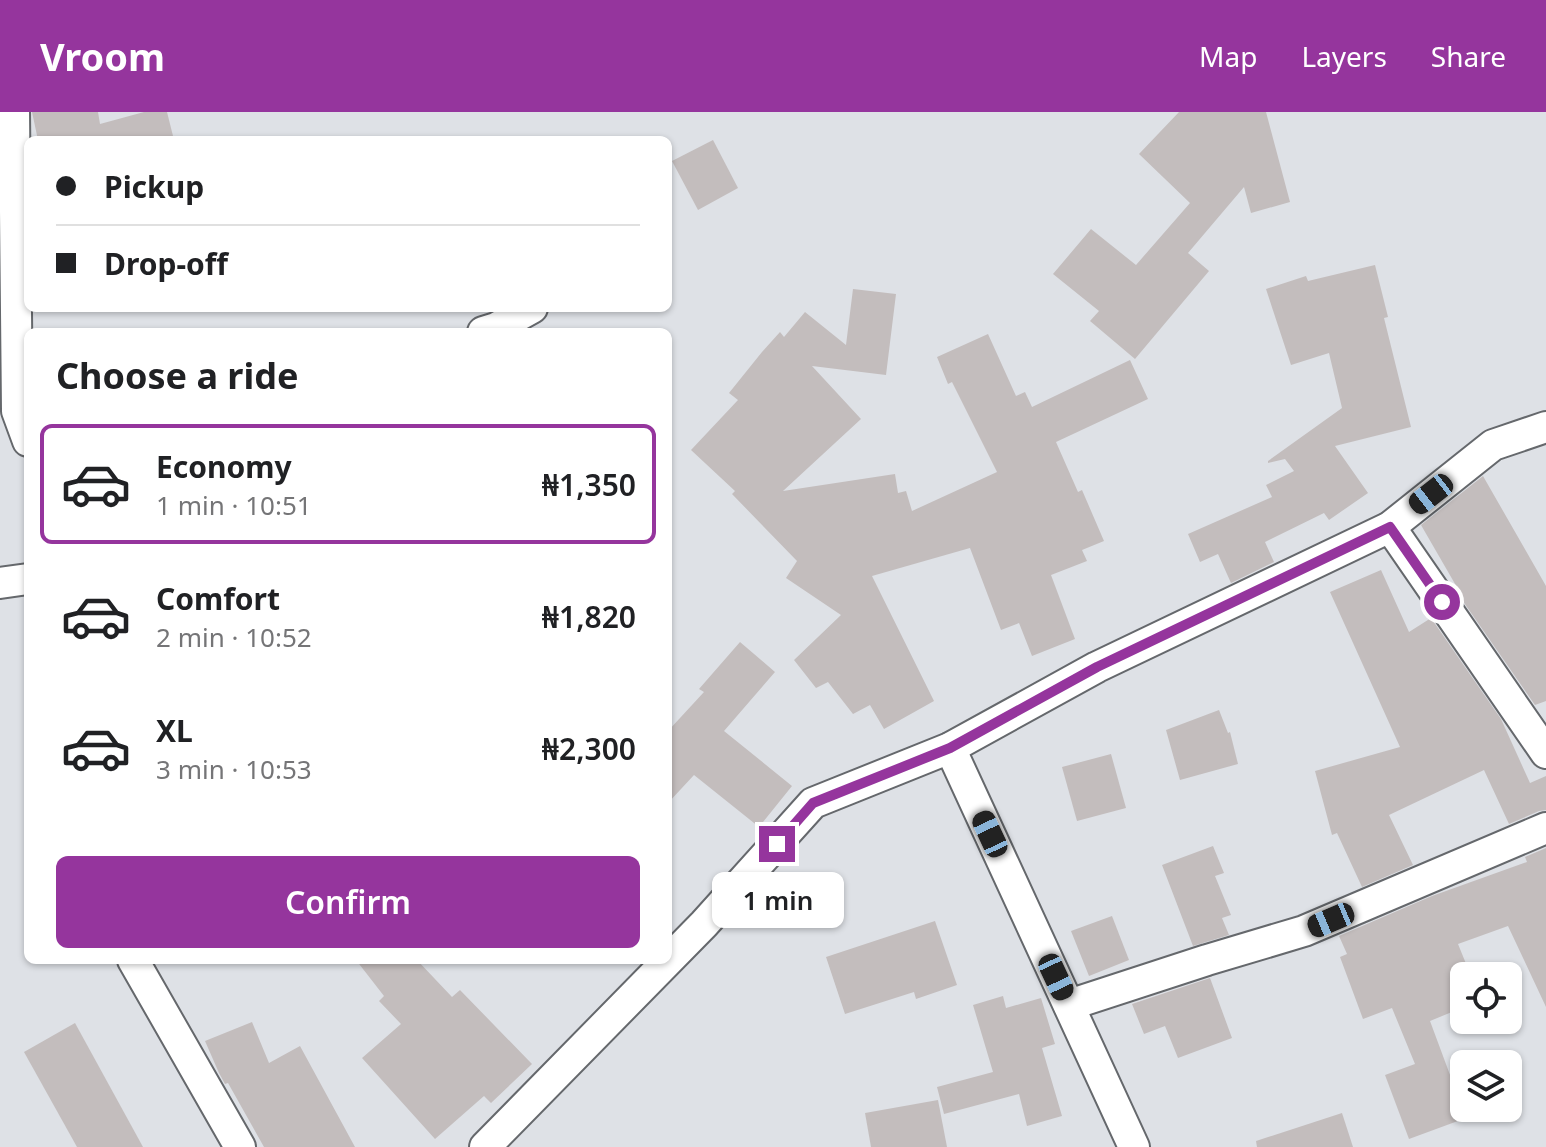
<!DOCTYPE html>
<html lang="en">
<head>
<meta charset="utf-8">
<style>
  :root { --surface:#fff; --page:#f6f6f6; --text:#202124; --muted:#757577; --line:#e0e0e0; --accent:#95359d }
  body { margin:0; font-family:"Noto Sans",sans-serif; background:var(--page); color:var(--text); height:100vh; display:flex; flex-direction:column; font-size:30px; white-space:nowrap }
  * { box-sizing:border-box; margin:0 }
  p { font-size:26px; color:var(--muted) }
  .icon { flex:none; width:44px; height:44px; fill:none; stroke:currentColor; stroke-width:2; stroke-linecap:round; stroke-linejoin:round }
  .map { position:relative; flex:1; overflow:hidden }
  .drawer { position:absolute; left:24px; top:216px; width:648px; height:636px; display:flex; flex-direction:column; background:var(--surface); border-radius:12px; box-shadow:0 2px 6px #0004 }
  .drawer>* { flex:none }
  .hud { position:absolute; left:24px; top:24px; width:648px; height:176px; border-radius:12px; box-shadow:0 2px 6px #0004; display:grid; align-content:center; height:176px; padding:0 32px; background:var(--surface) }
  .tools { position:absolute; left:1450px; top:850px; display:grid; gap:16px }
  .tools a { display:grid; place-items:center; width:72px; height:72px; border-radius:12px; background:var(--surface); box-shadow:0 2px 6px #0004; font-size:40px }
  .end { position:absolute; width:36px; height:36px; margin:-18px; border:10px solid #95359d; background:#fff; box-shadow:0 0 0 4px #fff }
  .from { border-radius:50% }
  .bubble { position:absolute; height:56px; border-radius:12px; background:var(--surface); box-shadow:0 2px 6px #0004; font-size:26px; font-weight:600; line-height:56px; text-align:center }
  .car { position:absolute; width:24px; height:48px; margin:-24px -12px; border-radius:10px; box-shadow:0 0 6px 2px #0007; background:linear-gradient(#222 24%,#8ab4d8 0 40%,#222 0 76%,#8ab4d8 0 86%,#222 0) }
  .hud b { display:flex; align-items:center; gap:28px; height:76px; font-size:30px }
  .hud b+b { border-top:2px solid var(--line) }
  .hud i { width:20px; height:20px; background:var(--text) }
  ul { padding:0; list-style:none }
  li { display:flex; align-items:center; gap:24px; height:120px; margin:0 16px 12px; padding:0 16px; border:4px solid transparent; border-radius:12px }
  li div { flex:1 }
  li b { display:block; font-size:30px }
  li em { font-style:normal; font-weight:600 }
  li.active { border-color:var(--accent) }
  li>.icon { width:72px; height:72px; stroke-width:1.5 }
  h2 { padding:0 32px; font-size:36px; line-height:96px }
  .button { display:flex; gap:16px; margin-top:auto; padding:16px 32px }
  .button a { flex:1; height:92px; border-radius:12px; background:var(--accent); color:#fff; font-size:32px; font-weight:600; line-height:92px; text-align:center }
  header { display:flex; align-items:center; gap:48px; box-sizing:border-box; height:112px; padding:0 40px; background:var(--accent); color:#fff }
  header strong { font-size:38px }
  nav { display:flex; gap:44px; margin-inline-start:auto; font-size:28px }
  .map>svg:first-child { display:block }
  .building { fill:#c3bdbd }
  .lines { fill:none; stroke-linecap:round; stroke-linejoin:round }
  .street-casing { stroke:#65686c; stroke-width:34 }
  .street { stroke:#fff; stroke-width:30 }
  .route { stroke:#95359d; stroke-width:10 }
</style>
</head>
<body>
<header>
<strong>Vroom</strong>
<nav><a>Map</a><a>Layers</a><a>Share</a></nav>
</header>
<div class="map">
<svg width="1546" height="1035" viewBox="0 0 1546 1035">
  <rect width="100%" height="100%" fill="#dee1e6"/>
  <g class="building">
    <polygon points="32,0 98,0 100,12 144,0 167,0 174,28 38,28"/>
    <polygon points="1179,0 1266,0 1290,90 1251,101 1244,75 1188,141 1209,159 1135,247 1090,209 1099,199 1053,162 1091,117 1136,153 1190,91 1139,42"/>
    <polygon points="713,28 738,76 698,98 672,49"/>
    <polygon points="1375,153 1388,205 1384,206 1411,315 1335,334 1368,381 1329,408 1324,401 1265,430 1274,450 1231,471 1218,442 1200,450 1188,422 1272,385 1266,373 1294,359 1285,347 1268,351 1268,349 1342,296 1329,241 1291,253 1266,177 1306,164 1308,169"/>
    <polygon points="853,177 896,182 886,263 812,254 861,307 783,379 895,362 898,381 906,379 912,399 997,360 952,270 948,272 937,245 988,222 1016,284 1025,280 1032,295 1130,248 1148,287 1056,330 1078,380 1082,378 1104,429 1082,438 1087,449 1051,463 1075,527 1032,544 1019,511 1001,518 970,436 872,464 934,589 884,617 870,593 853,602 828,570 816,576 794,548 841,503 786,466 797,449 732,382 735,379 691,338 738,288 729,281 762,240 780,220 784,225 805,200 846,233"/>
    <polygon points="1483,364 1546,474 1546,589 1535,593 1460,485 1462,484 1421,413"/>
    <polygon points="1381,458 1409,520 1431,506 1501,607 1530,671 1546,664 1546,698 1539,699 1509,712 1484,658 1389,703 1413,753 1362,775 1337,721 1332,723 1315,659 1400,635 1330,480"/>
    <polygon points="740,530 775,560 724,619 792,674 759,715 694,663 668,691 668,619 704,580 699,577"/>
    <polygon points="1219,598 1228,621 1230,620 1238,652 1180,668 1166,618"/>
    <polygon points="1111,642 1126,696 1077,709 1062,655"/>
    <polygon points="1213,734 1224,761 1215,764 1231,803 1222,806 1229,823 1193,834 1162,753"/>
    <polygon points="1546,736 1546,895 1508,814 1458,832 1471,864 1464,864 1464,895 1430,909 1466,1006 1409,1027 1385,963 1415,952 1392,896 1363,907 1340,845 1347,842 1339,824 1432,784 1527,750 1525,745"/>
    <polygon points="1112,804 1129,848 1089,864 1071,819"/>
    <polygon points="935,809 957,873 916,887 914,880 845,902 826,845"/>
    <polygon points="356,848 417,848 452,885 460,878 532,952 491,991 484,984 435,1027 362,946 401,912 379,889 384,884"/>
    <polygon points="1210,866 1232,926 1178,946 1165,914 1144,922 1132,892"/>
    <polygon points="1003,884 1006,896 1041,886 1055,932 1042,936 1062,1004 1027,1014 1019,982 944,1002 937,975 993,960 973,893"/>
    <polygon points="252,910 269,951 300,934 355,1035 264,1035 228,971 225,972 219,961 205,929"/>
    <polygon points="75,911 143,1035 77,1035 24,940"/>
    <polygon points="938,988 947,1035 871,1035 865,1001"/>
    <polygon points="1342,1001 1353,1035 1257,1035 1256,1029"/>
  </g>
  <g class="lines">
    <defs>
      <g id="street">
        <polyline points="14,0 17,299 28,329"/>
        <polyline points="483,220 496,216 532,196"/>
        <polyline points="1390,415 1546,641"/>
        <polyline points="0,471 28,467"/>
        <polyline points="950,636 1134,1035"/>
        <polyline points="133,848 240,1035"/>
        <polyline points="1069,893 1207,848 1304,819 1546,716"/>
        <polyline points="485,1035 704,812 813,691 950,636 1097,555 1390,415 1493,333 1546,315"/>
      </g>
    </defs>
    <use href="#street" class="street-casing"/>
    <use href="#street" class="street"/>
  </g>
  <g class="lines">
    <polyline class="route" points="777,732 813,691 950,636 1097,555 1390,415 1442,490"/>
  </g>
</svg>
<div class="tools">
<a><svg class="icon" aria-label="locate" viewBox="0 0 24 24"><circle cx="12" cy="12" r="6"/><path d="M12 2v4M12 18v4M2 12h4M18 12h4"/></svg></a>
<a><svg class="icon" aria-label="layers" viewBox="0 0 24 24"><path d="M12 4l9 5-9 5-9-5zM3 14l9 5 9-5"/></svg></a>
</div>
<i class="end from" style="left:1442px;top:490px"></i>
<i class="end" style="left:777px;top:732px"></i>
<div class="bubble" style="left:712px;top:760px;width:132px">1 min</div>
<i class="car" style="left:1431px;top:382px;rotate:232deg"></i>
<i class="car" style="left:990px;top:722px;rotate:335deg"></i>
<i class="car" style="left:1331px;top:808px;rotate:247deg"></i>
<i class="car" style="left:1056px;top:865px;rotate:155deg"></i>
<div class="hud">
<b><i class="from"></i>Pickup</b>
<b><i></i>Drop-off</b>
</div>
<section class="drawer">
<h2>Choose a ride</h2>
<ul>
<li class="active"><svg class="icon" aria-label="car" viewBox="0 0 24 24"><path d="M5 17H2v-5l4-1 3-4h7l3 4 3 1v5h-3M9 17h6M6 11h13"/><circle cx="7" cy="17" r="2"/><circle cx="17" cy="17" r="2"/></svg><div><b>Economy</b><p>1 min · 10:51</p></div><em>₦1,350</em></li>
<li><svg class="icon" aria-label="car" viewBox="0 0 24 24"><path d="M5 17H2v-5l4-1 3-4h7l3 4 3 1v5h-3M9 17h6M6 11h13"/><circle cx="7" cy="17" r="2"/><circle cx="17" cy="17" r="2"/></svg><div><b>Comfort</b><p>2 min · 10:52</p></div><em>₦1,820</em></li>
<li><svg class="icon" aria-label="car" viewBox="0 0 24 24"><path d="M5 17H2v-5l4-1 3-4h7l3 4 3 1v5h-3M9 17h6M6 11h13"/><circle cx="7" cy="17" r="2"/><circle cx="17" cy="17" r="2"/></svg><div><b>XL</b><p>3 min · 10:53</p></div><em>₦2,300</em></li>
</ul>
<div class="button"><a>Confirm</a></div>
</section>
</div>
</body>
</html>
